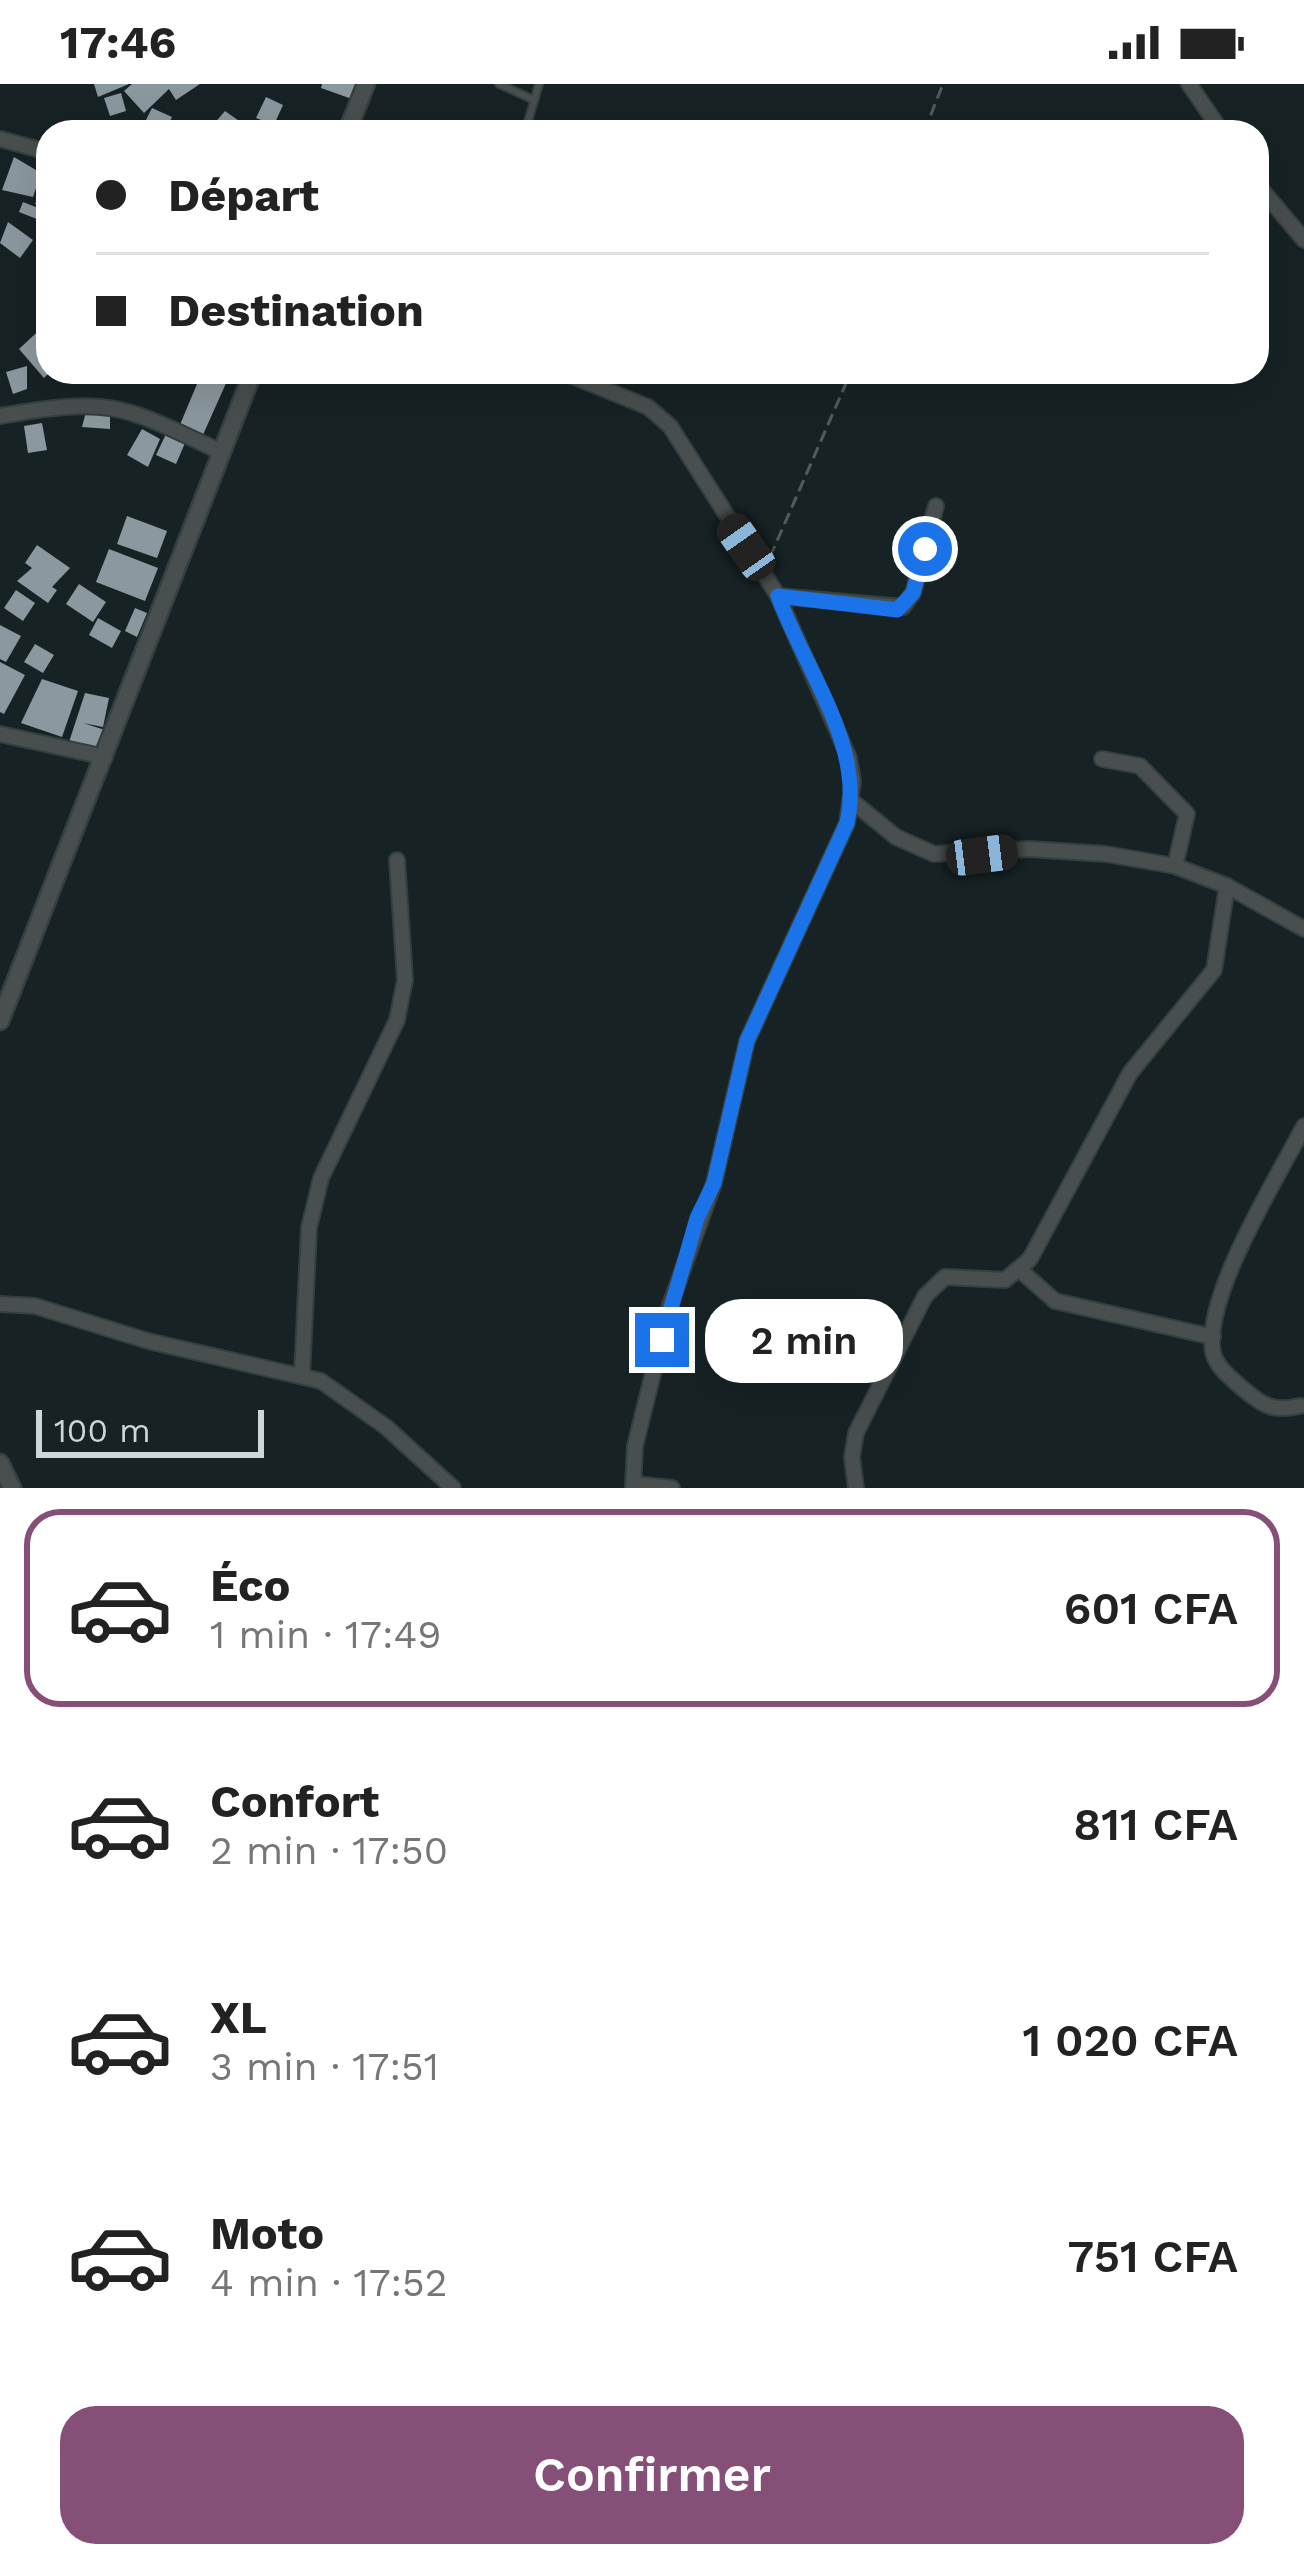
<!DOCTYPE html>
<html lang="fr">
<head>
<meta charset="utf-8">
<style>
  :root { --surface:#fff; --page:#f2f2f2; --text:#222; --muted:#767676; --line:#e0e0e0; --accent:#854f78 }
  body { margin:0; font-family:"Work Sans",sans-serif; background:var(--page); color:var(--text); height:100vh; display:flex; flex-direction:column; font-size:45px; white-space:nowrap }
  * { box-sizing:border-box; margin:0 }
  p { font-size:39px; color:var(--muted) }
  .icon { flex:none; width:66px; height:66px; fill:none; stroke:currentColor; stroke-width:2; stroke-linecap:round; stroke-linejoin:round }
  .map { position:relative; height:1404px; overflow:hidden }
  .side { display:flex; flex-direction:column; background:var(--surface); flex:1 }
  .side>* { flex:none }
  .hud { position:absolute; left:36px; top:36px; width:1233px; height:264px; border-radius:36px; box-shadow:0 12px 48px #0002; display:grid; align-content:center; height:264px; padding:0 60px; background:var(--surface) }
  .scale { position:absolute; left:36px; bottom:30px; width:228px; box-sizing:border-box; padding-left:12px; border:6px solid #ced6d7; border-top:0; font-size:33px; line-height:42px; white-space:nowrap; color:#ced6d7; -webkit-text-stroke:9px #162224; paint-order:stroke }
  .end { position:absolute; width:54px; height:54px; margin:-27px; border:15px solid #1a73e8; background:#fff; box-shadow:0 0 0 6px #fff }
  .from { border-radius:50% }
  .bubble { position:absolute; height:84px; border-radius:36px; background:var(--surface); box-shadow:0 12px 48px #0002; font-size:39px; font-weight:600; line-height:84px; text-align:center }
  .car { position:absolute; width:36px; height:72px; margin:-36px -18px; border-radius:15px; box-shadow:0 0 9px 3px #0007; background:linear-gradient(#222 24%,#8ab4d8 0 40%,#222 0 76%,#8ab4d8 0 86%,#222 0) }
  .hud b { display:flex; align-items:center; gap:42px; height:114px; font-size:45px }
  .hud b+b { border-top:3px solid var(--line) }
  .hud i { width:30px; height:30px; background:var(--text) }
  ul { padding:21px 0 0; list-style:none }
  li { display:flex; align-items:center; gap:36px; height:198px; margin:0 24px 18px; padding:0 36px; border:6px solid transparent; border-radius:36px }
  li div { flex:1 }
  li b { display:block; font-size:45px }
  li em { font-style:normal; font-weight:600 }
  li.on { border-color:var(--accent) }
  li>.icon { width:108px; height:108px; stroke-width:1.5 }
  .action { display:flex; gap:24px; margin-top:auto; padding:24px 60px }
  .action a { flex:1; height:138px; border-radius:36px; background:var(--accent); color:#fff; font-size:48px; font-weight:600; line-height:138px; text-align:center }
  .status { display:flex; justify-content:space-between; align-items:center; height:84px; padding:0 60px; background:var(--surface); direction:ltr }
  .status svg { height:33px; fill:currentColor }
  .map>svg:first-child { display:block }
  .building { fill:#8c989f }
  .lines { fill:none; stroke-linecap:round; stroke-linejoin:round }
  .service-casing { stroke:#333f41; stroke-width:10 }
  .minor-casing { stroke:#333f41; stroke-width:18 }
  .tertiary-casing { stroke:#333f41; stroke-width:21 }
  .path { stroke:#515c5d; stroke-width:3; stroke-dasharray:12 6; stroke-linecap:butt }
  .service { stroke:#494f4e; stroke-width:6 }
  .minor { stroke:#494f4e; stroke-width:14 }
  .tertiary { stroke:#494f4e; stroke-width:16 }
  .route { stroke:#1a73e8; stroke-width:15 }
</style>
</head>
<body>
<div class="status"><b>17:46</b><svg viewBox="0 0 49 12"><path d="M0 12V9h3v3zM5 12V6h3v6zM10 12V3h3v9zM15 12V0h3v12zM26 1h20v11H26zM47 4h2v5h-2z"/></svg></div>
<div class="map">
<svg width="1304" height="1404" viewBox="0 0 1304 1404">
  <rect width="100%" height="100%" fill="#162224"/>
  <g class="building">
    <polygon points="94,0 129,0 98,13"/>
    <polygon points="132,0 200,0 176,16 169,5 144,29 124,7"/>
    <polygon points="322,0 358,0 352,15 321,4"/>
    <polygon points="121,9 126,27 110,32 104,14"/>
    <polygon points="266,13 283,21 274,41 256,34"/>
    <polygon points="152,24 172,33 165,48 142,44"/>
    <polygon points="225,27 242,39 237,48 207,48"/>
    <polygon points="14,73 41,89 33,113 2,106"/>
    <polygon points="48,90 48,125 35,120"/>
    <polygon points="23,118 46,127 42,137 19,128"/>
    <polygon points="8,138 33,156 20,174 0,159"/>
    <polygon points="48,238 48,290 44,294 19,265"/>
    <polygon points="27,282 27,305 13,310 6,288"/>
    <polygon points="202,288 227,297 202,353 179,343"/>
    <polygon points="87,324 110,329 110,345 82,343"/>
    <polygon points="42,339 47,366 28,369 24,342"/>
    <polygon points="142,345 160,355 148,383 127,371"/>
    <polygon points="166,350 185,359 176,380 156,371"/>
    <polygon points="127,432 167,447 157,474 117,460"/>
    <polygon points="37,461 70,484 52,503 57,506 48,519 17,497 32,484 25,479"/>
    <polygon points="109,465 158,484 145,517 96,498"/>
    <polygon points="79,500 106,518 93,538 66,520"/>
    <polygon points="16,506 35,519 23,537 4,524"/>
    <polygon points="135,524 147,529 137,553 125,547"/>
    <polygon points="98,534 121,547 112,564 89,551"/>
    <polygon points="0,541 21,552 6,578 0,575"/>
    <polygon points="35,560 54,571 43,589 24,578"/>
    <polygon points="0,578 25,591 4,630 0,628"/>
    <polygon points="42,595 78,607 62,653 21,639"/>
    <polygon points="85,609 109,614 103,643 83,639 108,647 101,668 69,658"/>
  </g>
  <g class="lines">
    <defs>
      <g id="service">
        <polyline points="499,0 534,16"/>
        <polyline points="525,48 539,0"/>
      </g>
      <g id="minor">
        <polyline points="1189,0 1222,48"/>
        <polyline points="0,55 48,68"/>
        <polyline points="1257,100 1304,156"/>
        <polyline points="562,288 648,323 670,342 778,512 849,674 853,697 847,739 747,957 714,1099 670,1221 635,1362 633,1404"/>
        <path d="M0,332C112,313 120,320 221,368"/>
        <polyline points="778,512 903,523 913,509 936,422"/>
        <polyline points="0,650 105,673"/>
        <polyline points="1102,675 1140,682 1187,730 1175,782"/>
        <polyline points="852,717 896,753 934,770 1029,765 1106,770 1175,782 1227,802 1304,845"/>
        <polyline points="1021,1187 1055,1217 1213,1253"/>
        <polyline points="0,1220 35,1222 148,1257 321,1297 386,1343 453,1404"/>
        <polyline points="302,1291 309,1144 321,1094 397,936 405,896 397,776"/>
        <path d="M1300,1322C1273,1328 1263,1322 1242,1304C1231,1294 1216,1283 1213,1268C1203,1212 1278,1093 1304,1042"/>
        <polyline points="635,1400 672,1404"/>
        <polyline points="856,1404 852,1373 856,1349 925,1212 945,1193 1005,1196 1030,1175 1130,989 1214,886 1227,802"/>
      </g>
      <g id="tertiary">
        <polyline points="347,48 366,0"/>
        <polyline points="0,937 253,288"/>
        <polyline points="0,1379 12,1404"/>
      </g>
    </defs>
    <use href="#service" class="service-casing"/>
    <use href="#minor" class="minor-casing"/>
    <use href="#tertiary" class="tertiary-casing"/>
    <g class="path">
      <polyline points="924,48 943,0"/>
      <polyline points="770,473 851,288"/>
    </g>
    <use href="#service" class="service"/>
    <use href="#minor" class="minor"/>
    <use href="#tertiary" class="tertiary"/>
  </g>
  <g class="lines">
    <path class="route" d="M662,1256L697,1134L714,1099L747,957L847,739C865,661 804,584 778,512L897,526L913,509L925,465"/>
  </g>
</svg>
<div class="scale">100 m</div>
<i class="end from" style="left:925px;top:465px"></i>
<i class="end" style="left:662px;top:1256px"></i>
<div class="bubble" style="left:705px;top:1215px;width:198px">2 min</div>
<i class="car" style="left:746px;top:463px;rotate:325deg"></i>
<i class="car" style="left:982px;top:771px;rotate:83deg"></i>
<div class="hud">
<b><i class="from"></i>Départ</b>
<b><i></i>Destination</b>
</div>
</div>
<section class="side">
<ul>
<li class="on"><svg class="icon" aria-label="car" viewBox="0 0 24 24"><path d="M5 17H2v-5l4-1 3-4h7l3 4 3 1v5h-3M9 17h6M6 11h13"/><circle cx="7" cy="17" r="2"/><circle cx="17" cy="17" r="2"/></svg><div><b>Éco</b><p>1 min · 17:49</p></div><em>601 CFA</em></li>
<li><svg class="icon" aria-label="car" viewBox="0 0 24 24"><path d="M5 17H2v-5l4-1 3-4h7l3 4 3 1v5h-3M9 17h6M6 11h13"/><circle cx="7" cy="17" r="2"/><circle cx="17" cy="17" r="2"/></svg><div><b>Confort</b><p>2 min · 17:50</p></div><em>811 CFA</em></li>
<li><svg class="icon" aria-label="car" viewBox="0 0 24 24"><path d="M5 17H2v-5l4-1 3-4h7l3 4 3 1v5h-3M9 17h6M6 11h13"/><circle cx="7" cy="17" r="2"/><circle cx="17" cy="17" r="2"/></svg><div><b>XL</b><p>3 min · 17:51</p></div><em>1 020 CFA</em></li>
<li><svg class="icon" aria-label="car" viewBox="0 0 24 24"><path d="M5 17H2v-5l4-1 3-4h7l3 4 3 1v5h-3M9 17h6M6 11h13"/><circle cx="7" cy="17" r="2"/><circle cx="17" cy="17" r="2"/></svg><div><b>Moto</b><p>4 min · 17:52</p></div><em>751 CFA</em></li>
</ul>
<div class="action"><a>Confirmer</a></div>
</section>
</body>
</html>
